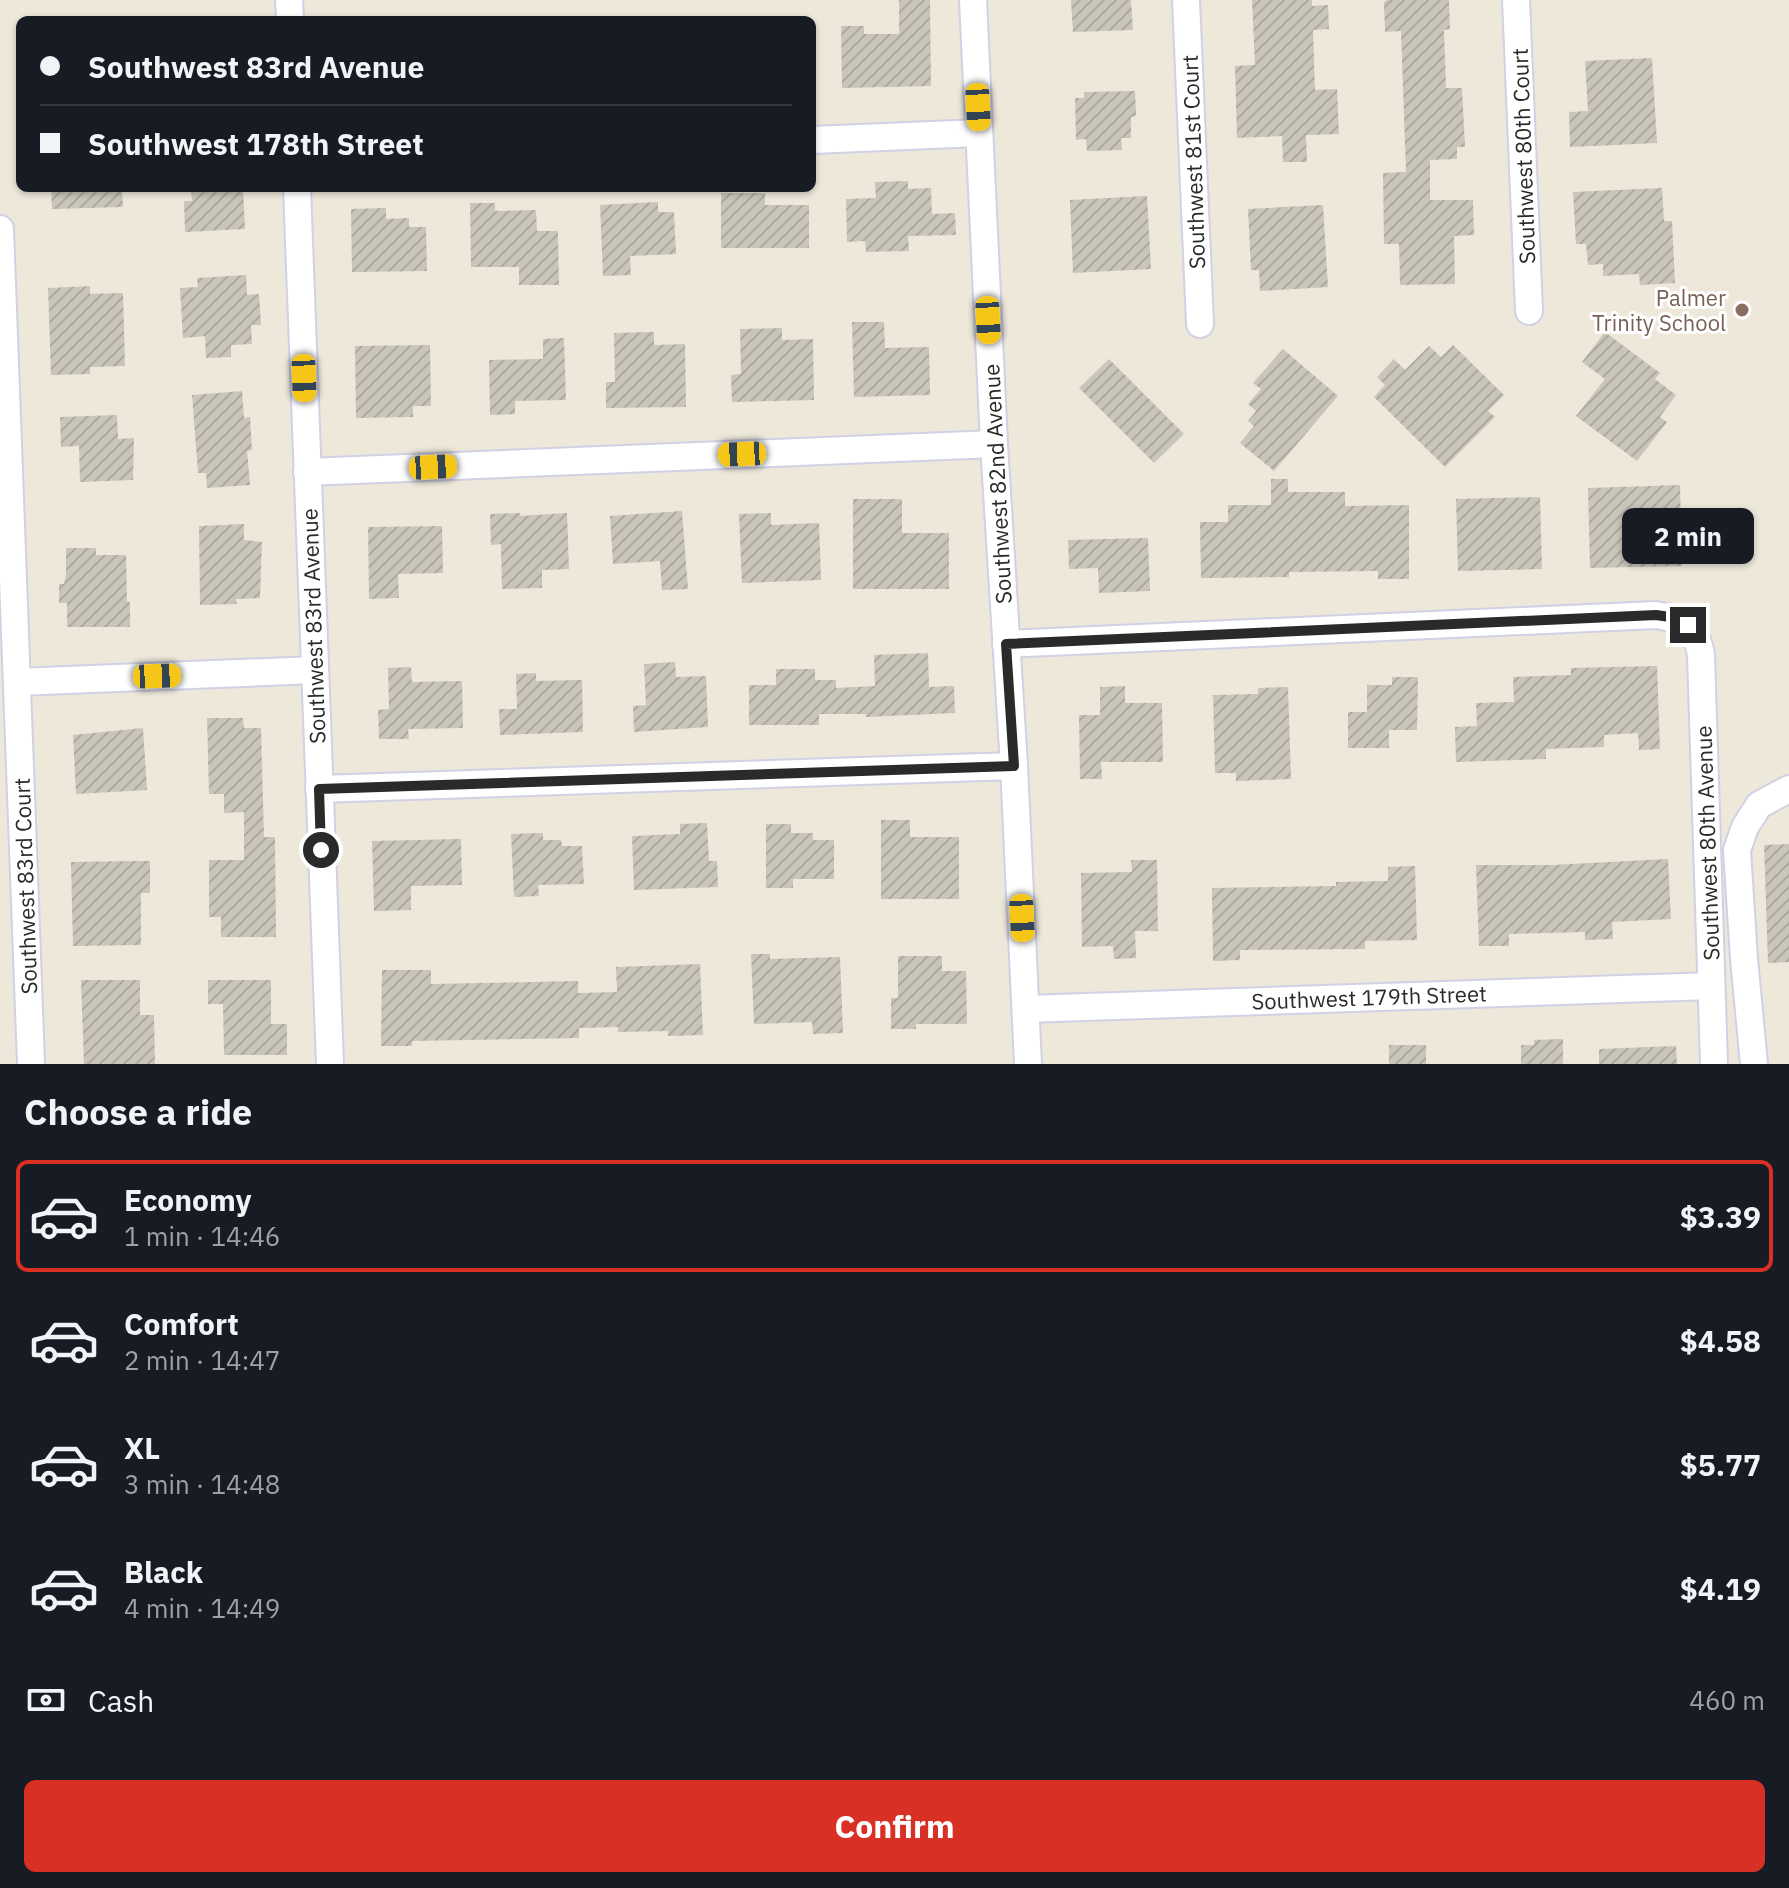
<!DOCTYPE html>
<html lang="en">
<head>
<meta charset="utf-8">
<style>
  :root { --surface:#171b24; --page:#242831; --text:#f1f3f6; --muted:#9ea1a6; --line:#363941; --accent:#d93025 }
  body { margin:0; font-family:"IBM Plex Sans",sans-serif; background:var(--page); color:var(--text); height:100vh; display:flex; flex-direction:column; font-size:30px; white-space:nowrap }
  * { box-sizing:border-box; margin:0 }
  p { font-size:26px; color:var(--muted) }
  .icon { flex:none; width:44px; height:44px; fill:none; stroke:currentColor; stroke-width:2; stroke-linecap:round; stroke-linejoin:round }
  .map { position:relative; height:1064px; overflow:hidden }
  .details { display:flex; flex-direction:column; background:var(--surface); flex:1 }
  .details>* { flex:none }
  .guide { position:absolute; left:16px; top:16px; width:800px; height:176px; border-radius:12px; box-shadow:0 2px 6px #0004; display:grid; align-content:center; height:176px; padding:0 24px; background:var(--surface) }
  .end { position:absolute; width:36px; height:36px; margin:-18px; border:10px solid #2a2a2a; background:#fff; box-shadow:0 0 0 4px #fff }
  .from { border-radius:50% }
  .bubble { position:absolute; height:56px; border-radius:12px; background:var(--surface); box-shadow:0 2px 6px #0004; font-size:26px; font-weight:800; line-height:56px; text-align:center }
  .car { position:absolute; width:24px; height:48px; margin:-24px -12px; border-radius:10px; box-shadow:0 0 6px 2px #0007; background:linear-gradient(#f5c518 24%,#345 0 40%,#f5c518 0 76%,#345 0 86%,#f5c518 0) }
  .guide b { display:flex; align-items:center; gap:28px; height:76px; font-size:30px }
  .guide b+b { border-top:2px solid var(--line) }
  .guide i { width:20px; height:20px; background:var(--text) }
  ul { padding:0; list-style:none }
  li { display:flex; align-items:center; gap:24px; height:112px; margin:0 16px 12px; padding:0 8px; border:4px solid transparent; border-radius:12px }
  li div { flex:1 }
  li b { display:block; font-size:30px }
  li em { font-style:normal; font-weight:800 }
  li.on { border-color:var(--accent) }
  li>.icon { width:72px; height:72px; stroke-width:1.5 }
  h2 { padding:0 24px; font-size:36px; line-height:96px }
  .pay { display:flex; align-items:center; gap:20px; height:88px; padding:0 24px; font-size:30px }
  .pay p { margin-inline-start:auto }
  .primary-button { display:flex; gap:16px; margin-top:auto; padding:16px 24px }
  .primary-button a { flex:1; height:92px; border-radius:12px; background:var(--accent); color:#fff; font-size:32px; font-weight:800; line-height:92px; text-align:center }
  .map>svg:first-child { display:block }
  .building { fill:url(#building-hatch) }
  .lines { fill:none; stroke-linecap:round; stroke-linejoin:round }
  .minor-casing { stroke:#d0d1e5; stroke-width:30 }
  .minor { stroke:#fff; stroke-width:26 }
  .route { stroke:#2a2a2a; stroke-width:10 }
  .education-dot { fill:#8d6e63; stroke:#fff; stroke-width:3 }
  .labels { text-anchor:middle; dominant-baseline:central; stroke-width:6; stroke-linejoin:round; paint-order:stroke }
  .street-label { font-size:22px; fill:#2a2a2a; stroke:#fff }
  .education-label { font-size:22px; fill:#785e54; stroke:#fff; text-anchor:end }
</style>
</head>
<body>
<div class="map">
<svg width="1789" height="1064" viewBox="0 0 1789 1064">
  <defs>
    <pattern id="building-hatch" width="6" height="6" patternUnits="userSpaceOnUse" patternTransform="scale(2)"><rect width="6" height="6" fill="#c9c5ba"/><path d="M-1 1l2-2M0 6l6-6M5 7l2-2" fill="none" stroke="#ada9a0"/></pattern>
  </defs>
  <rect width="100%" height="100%" fill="#eee8db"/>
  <g class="building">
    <polygon points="899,0 930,0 931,86 842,88 841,26 864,26 864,34 899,34"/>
    <polygon points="1071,0 1131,0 1133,30 1073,32"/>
    <polygon points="1252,0 1312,0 1312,6 1328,5 1329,29 1313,30 1315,90 1337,89 1339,134 1306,135 1307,162 1283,162 1282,136 1237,138 1235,66 1255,65"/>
    <polygon points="1387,0 1449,0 1450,29 1444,30 1446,88 1462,88 1465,147 1457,147 1457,159 1430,160 1430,200 1473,200 1474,235 1454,236 1455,284 1400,285 1399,244 1384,244 1383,173 1406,172 1401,31 1385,32 1384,2"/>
    <polygon points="1652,58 1657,143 1570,147 1569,112 1588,111 1585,61"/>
    <polygon points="1135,91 1136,116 1131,117 1131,138 1121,138 1122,150 1087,151 1086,139 1076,140 1075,98 1084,98 1084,92"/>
    <polygon points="908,181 908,189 931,188 932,214 955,213 956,235 908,236 909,251 866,252 865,241 847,242 846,199 876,198 875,182"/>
    <polygon points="51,188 122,188 123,207 52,209"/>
    <polygon points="191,188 243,188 245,229 185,232 184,201 192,201"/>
    <polygon points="1662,188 1664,221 1672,221 1675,283 1640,285 1639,274 1603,276 1603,264 1588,265 1586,244 1576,244 1573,192"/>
    <polygon points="721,193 765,193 765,205 809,205 809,248 721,248"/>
    <polygon points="1147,196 1151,269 1073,273 1070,200"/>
    <polygon points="658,202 658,212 674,212 676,254 630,256 631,275 603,276 600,205"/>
    <polygon points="470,203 495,203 495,211 536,210 537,231 558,231 559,285 519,285 519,267 471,267"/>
    <polygon points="1323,205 1328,287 1260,291 1259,270 1251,270 1248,209"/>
    <polygon points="386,208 386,219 409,218 409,227 426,227 427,271 352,272 351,209"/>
    <polygon points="246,275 247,295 259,294 261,325 251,325 252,344 231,345 231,357 206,358 205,336 183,338 180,288 198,287 197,278"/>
    <polygon points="90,286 90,294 123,293 125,366 90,367 90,374 51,375 48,288"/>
    <polygon points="852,322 884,322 885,348 929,347 930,395 854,397"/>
    <polygon points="782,328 782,340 813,339 814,400 732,402 731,375 741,374 740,329"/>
    <polygon points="654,332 654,345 685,344 686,407 606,408 606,382 615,382 614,333"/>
    <polygon points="1605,332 1660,373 1655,379 1676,395 1660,417 1667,422 1637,461 1576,416 1605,379 1582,362"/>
    <polygon points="564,338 566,400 515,401 515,414 490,415 489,360 543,359 543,339"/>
    <polygon points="430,345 431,406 413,406 413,417 356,418 355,346"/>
    <polygon points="1453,345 1504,395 1488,411 1495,417 1445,467 1374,397 1385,385 1377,377 1394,359 1405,370 1429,346 1441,357"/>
    <polygon points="1283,349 1338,396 1274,471 1240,443 1254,426 1248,421 1256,411 1248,404 1261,389 1253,383"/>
    <polygon points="1109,359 1184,434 1154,463 1079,388"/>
    <polygon points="242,391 244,418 250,417 252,450 247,451 250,485 207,488 206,473 198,473 192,395"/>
    <polygon points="117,415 118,439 134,438 133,480 80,482 79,446 61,447 60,417"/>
    <polygon points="1271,479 1288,479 1288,492 1345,492 1345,506 1409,505 1409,579 1378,579 1378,571 1289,572 1289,577 1201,578 1200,522 1228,522 1228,505 1271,505"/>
    <polygon points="1680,485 1682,566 1590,568 1588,488"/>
    <polygon points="1540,497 1542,569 1458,571 1456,499"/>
    <polygon points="853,499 902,499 902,533 949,533 949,589 853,589"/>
    <polygon points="682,511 688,589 662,590 660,561 613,564 610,516"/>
    <polygon points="520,513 520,516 567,513 569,569 542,570 542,588 502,589 501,544 491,545 490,514"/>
    <polygon points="771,513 771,525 819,523 821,580 742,583 739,514"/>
    <polygon points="244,524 244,540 262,542 260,598 236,599 237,604 200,605 199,526"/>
    <polygon points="442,526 443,573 398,574 399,598 369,599 368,527"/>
    <polygon points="1148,538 1150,591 1099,593 1098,568 1069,569 1068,540"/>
    <polygon points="66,548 96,548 96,555 126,555 127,602 130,602 130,627 67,627 67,603 59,603 59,584 64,584 66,574"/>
    <polygon points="928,653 929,687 954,686 955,713 866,717 866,714 819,714 819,725 749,725 749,685 776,685 776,669 815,669 815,680 836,680 836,688 875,686 874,655"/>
    <polygon points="675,662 676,677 706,676 708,727 634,732 633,706 646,705 644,664"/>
    <polygon points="1657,666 1660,749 1639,750 1638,733 1604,735 1604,747 1546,749 1546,759 1456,762 1455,727 1477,726 1476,703 1514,702 1513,677 1571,675 1571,668"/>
    <polygon points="411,667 412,682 462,681 463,728 408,729 409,739 379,739 378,710 389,709 388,668"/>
    <polygon points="536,673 536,681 582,680 583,732 500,735 499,709 517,709 516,674"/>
    <polygon points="1392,677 1418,677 1417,730 1389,730 1389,748 1348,748 1348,712 1367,712 1367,685 1392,685"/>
    <polygon points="1125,686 1125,703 1162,703 1163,762 1101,762 1102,779 1080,779 1079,715 1100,715 1100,687"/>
    <polygon points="1288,687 1291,779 1236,781 1236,773 1215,773 1213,695 1258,694 1258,688"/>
    <polygon points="207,718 243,718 244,728 261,728 264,837 275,837 276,937 221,937 221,917 209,917 209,860 244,860 244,812 224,813 224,794 209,794"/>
    <polygon points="143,728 147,790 76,794 73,735"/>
    <polygon points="881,820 910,820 910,837 959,837 959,899 881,899"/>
    <polygon points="707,823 709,861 717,861 718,887 634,890 632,836 680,834 680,824"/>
    <polygon points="766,824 791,824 791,833 813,833 813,840 834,840 834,879 793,879 793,888 766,888"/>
    <polygon points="543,833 543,840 561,840 562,846 582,846 584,884 538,885 539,896 514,897 511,834"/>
    <polygon points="461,839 462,885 411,886 411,910 374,911 372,841"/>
    <polygon points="1789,844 1789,962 1768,963 1764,845"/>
    <polygon points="1668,859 1671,919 1612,922 1613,939 1585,940 1585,932 1509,934 1509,946 1479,946 1476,865 1551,865"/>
    <polygon points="1131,860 1157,860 1158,931 1135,931 1136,958 1114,959 1113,946 1082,947 1081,873 1132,872"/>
    <polygon points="133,861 150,861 150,893 141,893 141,945 73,946 71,862"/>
    <polygon points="1415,866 1417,940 1365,941 1365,949 1240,950 1240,960 1213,961 1212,888 1336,886 1336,882 1388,881 1388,867"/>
    <polygon points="751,954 770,954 770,959 840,957 843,1033 813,1034 812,1022 754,1024"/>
    <polygon points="898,956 942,956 942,971 966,971 967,1024 916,1024 916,1029 891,1029 891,998 898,998"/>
    <polygon points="700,964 703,1035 668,1036 668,1031 618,1032 618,1027 579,1028 579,1038 412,1041 412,1046 381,1046 382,970 431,970 431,984 578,981 578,993 617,992 616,967"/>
    <polygon points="81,980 140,980 140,1015 154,1015 155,1064 84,1064"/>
    <polygon points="208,980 271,980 271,1024 287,1024 287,1055 224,1055 223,1004 208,1004"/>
    <polygon points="1563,1039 1563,1064 1521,1064 1521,1045 1534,1045 1534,1040"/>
    <rect x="1389" y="1045" width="37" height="19"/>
    <polygon points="1676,1046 1677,1064 1599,1064 1599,1049"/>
  </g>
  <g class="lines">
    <defs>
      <g id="minor">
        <polyline points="289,0 290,20"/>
        <polyline points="973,0 994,444 1014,766 1028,1064"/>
        <polyline points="1186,0 1200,324"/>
        <polyline points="1516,0 1529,311"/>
        <polyline points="812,140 979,133"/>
        <polyline points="297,188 330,1064"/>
        <polyline points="0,229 31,1064"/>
        <polyline points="307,472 994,444"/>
        <path d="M1006,644L1656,615C1682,619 1697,628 1701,655L1714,1064"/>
        <polyline points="17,682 315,670"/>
        <polyline points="319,789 1014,766"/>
        <polyline points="1026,1009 1711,986"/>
        <polyline points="1754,1064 1744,959 1737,850 1745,827 1759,805 1789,789"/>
      </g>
    </defs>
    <use href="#minor" class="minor-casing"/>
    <use href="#minor" class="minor"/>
  </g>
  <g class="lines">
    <polyline class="route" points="321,850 319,789 1014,766 1006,644 1656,615 1670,617 1688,625"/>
  </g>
  <circle class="education-dot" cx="1742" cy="310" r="8"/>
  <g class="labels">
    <g class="street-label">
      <text transform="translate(1523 156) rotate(-92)">Southwest 80th Court</text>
      <text transform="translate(1193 162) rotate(-92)">Southwest 81st Court</text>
      <text transform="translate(997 484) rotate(-93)">Southwest 82nd Avenue</text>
      <text transform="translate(313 626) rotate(-92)">Southwest 83rd Avenue</text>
      <text transform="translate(1707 843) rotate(-92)">Southwest 80th Avenue</text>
      <text transform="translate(25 886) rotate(-92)">Southwest 83rd Court</text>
      <text transform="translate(1369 997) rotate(-2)">Southwest 179th Street</text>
    </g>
    <g class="education-label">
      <text x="1726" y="297">Palmer<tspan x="1726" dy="25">Trinity School</tspan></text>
    </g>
  </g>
</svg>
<i class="end from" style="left:321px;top:850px"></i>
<i class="end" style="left:1688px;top:625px"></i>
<div class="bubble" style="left:1622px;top:508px;width:132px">2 min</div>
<i class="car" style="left:978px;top:107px;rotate:177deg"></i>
<i class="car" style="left:988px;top:320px;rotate:177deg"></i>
<i class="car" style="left:304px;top:378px;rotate:178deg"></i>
<i class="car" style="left:742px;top:454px;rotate:268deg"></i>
<i class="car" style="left:433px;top:467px;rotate:87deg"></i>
<i class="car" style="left:157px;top:676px;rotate:88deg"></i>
<i class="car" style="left:1022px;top:918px;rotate:177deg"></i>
<div class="guide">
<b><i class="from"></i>Southwest 83rd Avenue</b>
<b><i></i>Southwest 178th Street</b>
</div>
</div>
<section class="details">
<h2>Choose a ride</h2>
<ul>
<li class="on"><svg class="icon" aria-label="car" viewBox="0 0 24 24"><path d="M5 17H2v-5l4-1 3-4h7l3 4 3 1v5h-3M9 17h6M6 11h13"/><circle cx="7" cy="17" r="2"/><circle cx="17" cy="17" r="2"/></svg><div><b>Economy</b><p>1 min · 14:46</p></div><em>$3.39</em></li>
<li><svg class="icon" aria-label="car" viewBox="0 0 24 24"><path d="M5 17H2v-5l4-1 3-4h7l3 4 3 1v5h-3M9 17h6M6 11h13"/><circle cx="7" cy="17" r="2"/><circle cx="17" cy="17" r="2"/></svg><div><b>Comfort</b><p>2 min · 14:47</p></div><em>$4.58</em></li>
<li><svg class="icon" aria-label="car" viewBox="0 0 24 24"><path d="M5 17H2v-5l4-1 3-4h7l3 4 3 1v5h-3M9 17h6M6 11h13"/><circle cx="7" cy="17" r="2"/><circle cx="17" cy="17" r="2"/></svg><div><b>XL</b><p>3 min · 14:48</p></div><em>$5.77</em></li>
<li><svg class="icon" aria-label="car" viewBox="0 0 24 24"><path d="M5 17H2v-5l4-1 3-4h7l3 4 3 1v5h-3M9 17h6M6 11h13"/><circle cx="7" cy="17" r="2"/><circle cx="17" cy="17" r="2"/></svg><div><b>Black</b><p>4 min · 14:49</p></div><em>$4.19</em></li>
</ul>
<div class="pay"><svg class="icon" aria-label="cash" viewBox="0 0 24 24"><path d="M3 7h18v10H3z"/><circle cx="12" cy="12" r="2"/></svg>Cash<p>460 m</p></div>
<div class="primary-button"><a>Confirm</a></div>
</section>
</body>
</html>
